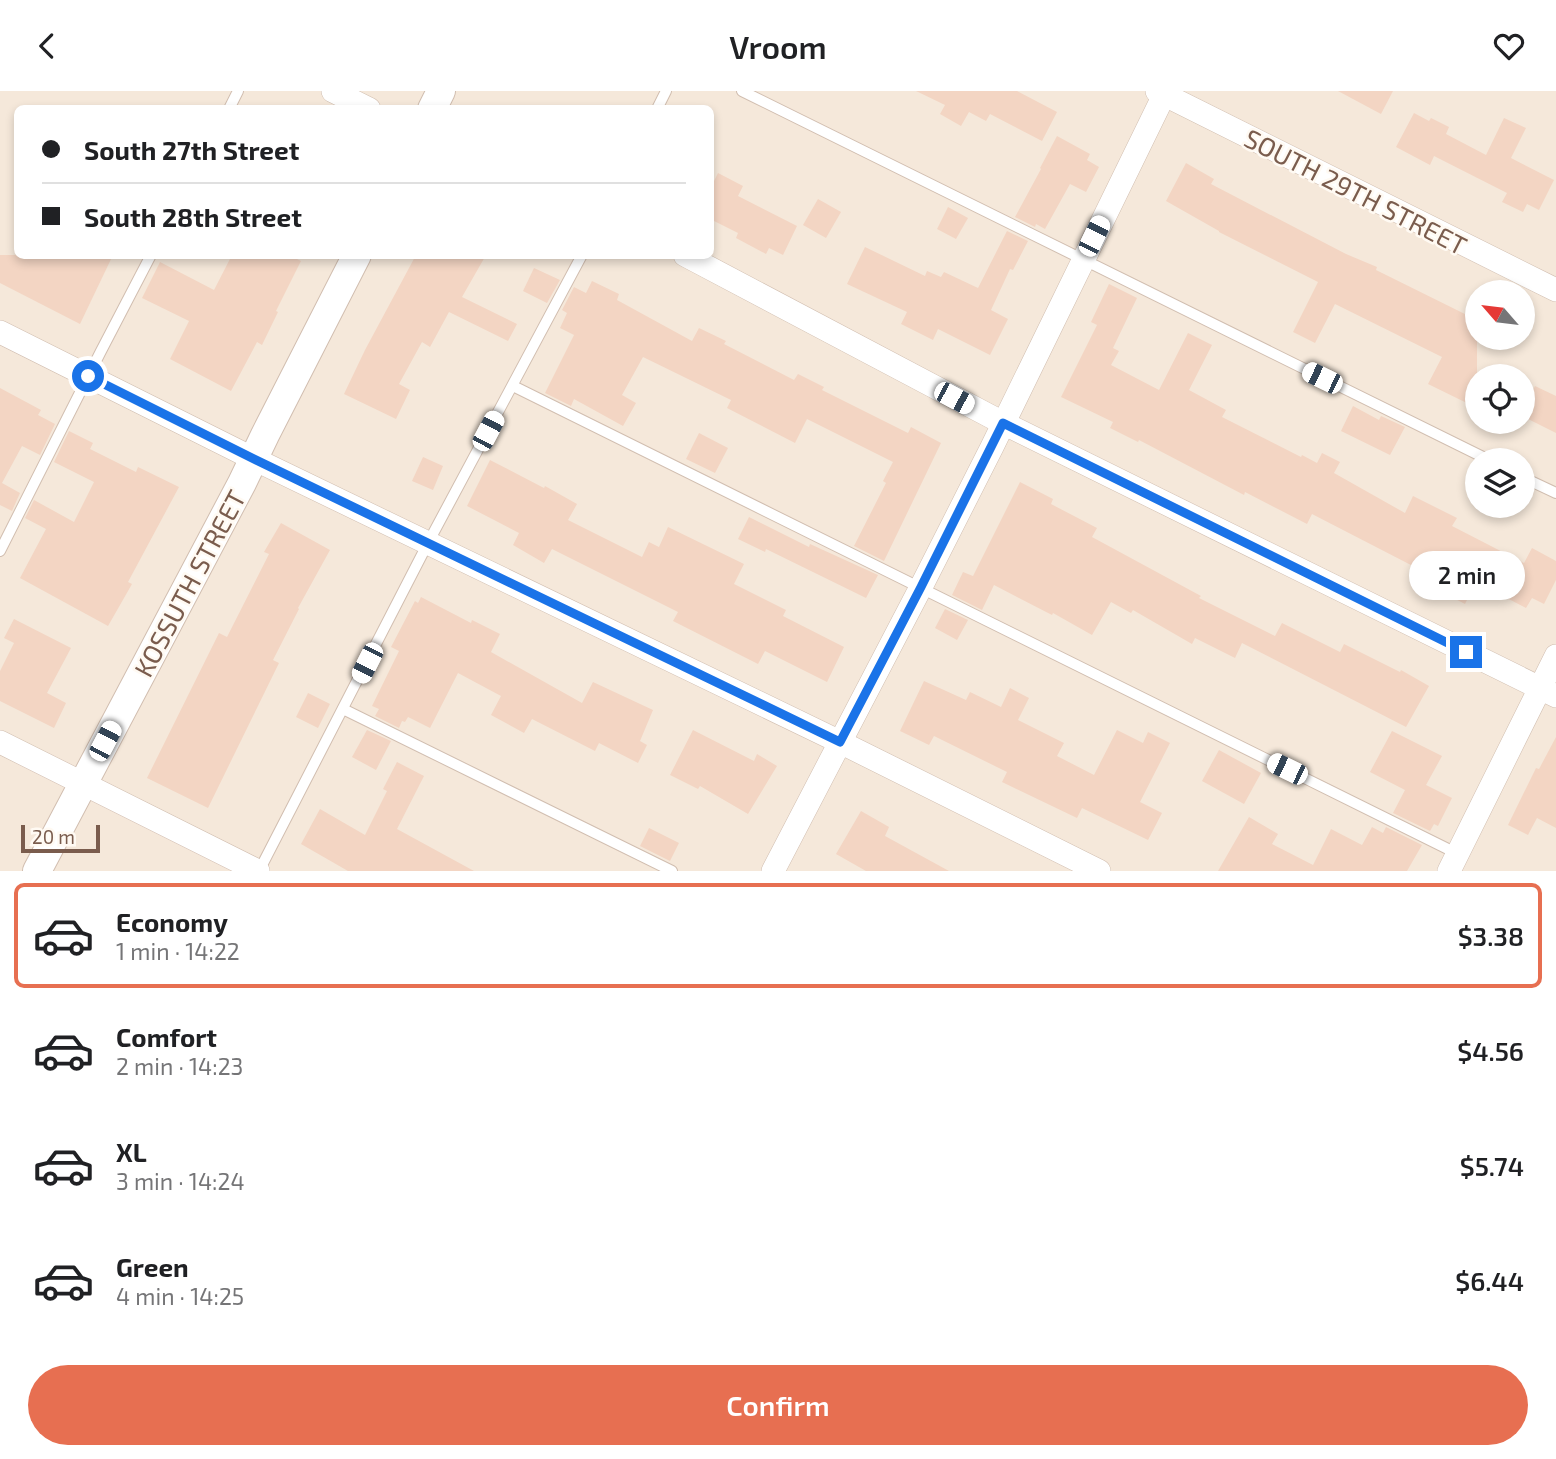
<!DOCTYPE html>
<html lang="en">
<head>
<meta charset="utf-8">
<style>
  :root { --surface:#fff; --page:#f2f2f2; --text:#202124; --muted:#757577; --line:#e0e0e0; --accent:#e76f51 }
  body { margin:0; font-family:"Exo 2",sans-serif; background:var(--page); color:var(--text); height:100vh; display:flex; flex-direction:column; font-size:26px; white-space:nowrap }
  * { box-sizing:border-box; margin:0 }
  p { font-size:23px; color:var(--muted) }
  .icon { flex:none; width:38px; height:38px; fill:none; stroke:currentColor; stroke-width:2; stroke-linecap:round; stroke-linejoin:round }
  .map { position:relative; height:780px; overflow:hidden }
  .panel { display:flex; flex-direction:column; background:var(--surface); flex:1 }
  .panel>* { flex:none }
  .guide { position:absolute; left:14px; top:14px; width:700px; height:154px; border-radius:10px; box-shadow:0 4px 10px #0003; display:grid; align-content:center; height:154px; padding:0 28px; background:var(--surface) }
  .needle { width:46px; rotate:298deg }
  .buttons { position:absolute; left:1465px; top:189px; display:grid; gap:14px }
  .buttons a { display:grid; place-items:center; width:70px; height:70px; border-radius:50%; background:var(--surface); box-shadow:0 4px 10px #0003; font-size:35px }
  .scale { position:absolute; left:21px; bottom:18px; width:79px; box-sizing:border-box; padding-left:7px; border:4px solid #7a5c4d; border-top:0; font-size:19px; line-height:24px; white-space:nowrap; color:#7a5c4d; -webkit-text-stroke:5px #fffaf3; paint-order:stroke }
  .end { position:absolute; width:32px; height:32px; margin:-16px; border:9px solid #1a73e8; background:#fff; box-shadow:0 0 0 4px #fff }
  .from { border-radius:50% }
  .bubble { position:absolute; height:49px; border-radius:24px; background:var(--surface); box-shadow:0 4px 10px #0003; font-size:23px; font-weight:600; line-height:49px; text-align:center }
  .car { position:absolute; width:21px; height:42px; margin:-21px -10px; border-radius:9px; box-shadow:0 0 5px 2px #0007; background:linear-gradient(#fff 24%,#345 0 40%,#fff 0 76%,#345 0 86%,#fff 0) }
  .guide b { display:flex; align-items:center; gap:24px; height:66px; font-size:26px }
  .guide b+b { border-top:2px solid var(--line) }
  .guide i { width:18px; height:18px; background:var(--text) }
  ul { padding:12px 0 0; list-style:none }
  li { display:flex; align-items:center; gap:21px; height:105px; margin:0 14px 10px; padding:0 14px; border:4px solid transparent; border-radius:10px }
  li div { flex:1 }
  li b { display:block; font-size:26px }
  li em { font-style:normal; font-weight:600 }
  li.current { border-color:var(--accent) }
  li>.icon { width:63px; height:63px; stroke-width:1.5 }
  .action { display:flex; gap:14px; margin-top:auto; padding:14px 28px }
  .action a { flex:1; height:80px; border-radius:42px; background:var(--accent); color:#fff; font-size:28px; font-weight:600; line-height:80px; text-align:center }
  header { display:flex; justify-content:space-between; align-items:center; height:91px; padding:0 28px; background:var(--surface); font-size:32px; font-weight:600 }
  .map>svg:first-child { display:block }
  .residential { fill:#f5e8da; fill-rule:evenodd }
  .building { fill:#f3d5c3 }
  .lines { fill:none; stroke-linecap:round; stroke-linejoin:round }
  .service-casing { stroke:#d1beb0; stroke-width:12 }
  .minor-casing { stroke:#d1beb0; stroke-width:24 }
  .tertiary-casing { stroke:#d1beb0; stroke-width:30 }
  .service { stroke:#fff; stroke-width:10 }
  .minor { stroke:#fff; stroke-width:23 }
  .tertiary { stroke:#fff; stroke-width:28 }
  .route { stroke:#1a73e8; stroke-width:9 }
  .labels { text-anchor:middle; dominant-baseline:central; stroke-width:5; stroke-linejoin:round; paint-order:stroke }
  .street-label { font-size:26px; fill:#7a5c4d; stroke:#fffaf3 }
</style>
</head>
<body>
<header><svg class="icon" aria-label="back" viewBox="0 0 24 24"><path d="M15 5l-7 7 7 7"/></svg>Vroom<svg class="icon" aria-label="heart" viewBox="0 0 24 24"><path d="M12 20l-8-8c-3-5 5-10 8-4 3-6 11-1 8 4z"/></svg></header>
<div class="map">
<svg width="1556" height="780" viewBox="0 0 1556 780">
  <rect width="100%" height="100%" fill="#fdf6ec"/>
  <path class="residential" d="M0,0H1556V780H0ZM18,18H710V164H18ZM1477,201H1522V247H1477ZM1477,285H1522V331H1477ZM1477,369H1522V415H1477Z"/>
  <g class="building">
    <polygon points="916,0 1017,0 1057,21 1042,50 990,23 986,30 969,21 961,35 940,23 945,14"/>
    <polygon points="1338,0 1393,0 1381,23"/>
    <polygon points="1414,22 1429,30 1431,27 1449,36 1446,43 1486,64 1504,27 1526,37 1511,67 1554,89 1539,119 1527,113 1523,121 1502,111 1507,102 1434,65 1430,74 1396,56"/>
    <polygon points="1057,45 1090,63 1087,69 1099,76 1086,101 1070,93 1045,138 1036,133 1035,136 1015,126 1041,78 1040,77"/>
    <polygon points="1186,72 1214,88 1211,93 1346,163 1377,176 1376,179 1477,229 1477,317 1428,293 1442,266 1335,213 1315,252 1293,241 1318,191 1219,141 1219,140 1166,110"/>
    <polygon points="718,82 743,95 738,105 797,135 783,164 769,157 766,163 736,147 738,142 710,128 710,98"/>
    <polygon points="818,108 841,121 826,147 803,134"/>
    <polygon points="948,116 968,127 956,148 937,138"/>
    <polygon points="1007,140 1028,150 1013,179 1010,178 991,219 1008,228 990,264 938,238 933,249 901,233 907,221 847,193 865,156 925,185 927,180 941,186 944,181 978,197"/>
    <polygon points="0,164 113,164 80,233 0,192"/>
    <polygon points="232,164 289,164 301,170 276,220 278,221 262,254 257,251 231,300 170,268 189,230 142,207 160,171 214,199"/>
    <polygon points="416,164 486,164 462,206 517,233 508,250 449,221 430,256 422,251 399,293 410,299 396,328 344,303 365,259"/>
    <polygon points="534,177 560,189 547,212 523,200"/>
    <polygon points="592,190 619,203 617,209 692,250 699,237 726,250 724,253 794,289 798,283 824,296 822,299 908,342 911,336 941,352 884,470 854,455 886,392 883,390 893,371 807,328 795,352 727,317 731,309 643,266 622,304 636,312 623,335 574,308 571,315 545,302 574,244 560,237 567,222 562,219 574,196 586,202"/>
    <polygon points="1109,193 1137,207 1113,257 1119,260 1111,274 1159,299 1188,242 1212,254 1189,299 1226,319 1222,326 1301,366 1302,364 1317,372 1322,362 1340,371 1334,382 1405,422 1413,405 1457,427 1452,435 1524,472 1532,457 1556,470 1556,489 1544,513 1532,507 1526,517 1476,491 1465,513 1436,498 1440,489 1312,423 1307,433 1245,401 1244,404 1139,349 1138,351 1110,337 1113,331 1061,306 1097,234 1091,231"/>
    <polygon points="1535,295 1556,305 1556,342 1522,325 1522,321"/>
    <polygon points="0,297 41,319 38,324 55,333 40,364 22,355 2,392 20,402 12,420 0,414"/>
    <polygon points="1353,315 1379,329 1381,325 1405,336 1390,364 1341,340"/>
    <polygon points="69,340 93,352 90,358 136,381 138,376 179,396 128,491 132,493 108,535 20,487 46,438 25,427 34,409 74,431 94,391 54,371"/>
    <polygon points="699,342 728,357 715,382 686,368"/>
    <polygon points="423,366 443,375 433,399 412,390"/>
    <polygon points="490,369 544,397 545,395 577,413 568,429 642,466 649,451 659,456 668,436 744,473 734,493 786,519 783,525 844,556 827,591 765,560 758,573 673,530 678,521 552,458 544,472 513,454 519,442 467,415"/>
    <polygon points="1020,391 1053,408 1051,413 1097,437 1092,446 1201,505 1199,507 1275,545 1282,532 1340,561 1344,553 1400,581 1401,579 1429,595 1406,636 1242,552 1235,567 1195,547 1192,553 1133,519 1131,522 1111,511 1092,544 1053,522 1052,524 994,494 982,519 952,504 963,481 973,485"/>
    <polygon points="749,426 809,456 810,453 878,484 866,507 766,458 765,461 738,448"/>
    <polygon points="281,432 330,459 298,517 299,518 273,569 279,572 208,717 147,687 219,542 227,546 269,463 264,461"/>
    <polygon points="421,506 471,532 472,529 500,543 491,561 582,612 593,591 653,619 640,650 647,654 638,672 599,652 595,660 532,628 524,642 491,624 501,605 458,582 430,637 408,626 405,631 402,630 399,637 375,625 379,618 372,615 399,560 391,556 415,510 418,512"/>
    <polygon points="945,518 968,529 957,549 935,537"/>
    <polygon points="14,528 71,557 47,602 66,612 54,637 0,610 0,580 14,552 4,547"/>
    <polygon points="924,590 966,609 970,601 1001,616 1010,597 1029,607 1018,629 1064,652 1057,665 1094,684 1117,639 1143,652 1148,641 1170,652 1140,711 1162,722 1148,749 1082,717 1077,727 1002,691 1007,681 934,645 929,654 900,640"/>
    <polygon points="308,602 330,613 318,637 296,626"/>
    <polygon points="367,639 391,650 376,679 352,666"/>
    <polygon points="693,639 754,670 757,663 777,675 748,723 700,695 698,698 670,684"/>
    <polygon points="1392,640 1442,665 1426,694 1452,707 1438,735 1434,733 1430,740 1393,722 1405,699 1370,681"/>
    <polygon points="1556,646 1556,737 1537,727 1528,744 1508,734 1536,677 1539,678"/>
    <polygon points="1219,659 1261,682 1244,713 1202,690"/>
    <polygon points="397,671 424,685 397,738 474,780 348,780 301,753 320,718 365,744 387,700 383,698"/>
    <polygon points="861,720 889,736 885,745 949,780 866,780 836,763"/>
    <polygon points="1249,726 1278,743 1272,753 1313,774 1331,738 1362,754 1372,736 1383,742 1386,736 1422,754 1407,780 1218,780"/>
    <polygon points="649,737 679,752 670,770 640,755"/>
  </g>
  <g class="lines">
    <defs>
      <g id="service">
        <polyline points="742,0 1489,369"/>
        <polyline points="229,18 238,0"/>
        <polyline points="657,18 666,0"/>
        <polyline points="513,295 1458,763"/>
        <polyline points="1522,386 1556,402"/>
        <polyline points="0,460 100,262 151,164"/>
        <polyline points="343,618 672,780"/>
        <polyline points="259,780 428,452 582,164"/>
      </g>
      <g id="minor">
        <polyline points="333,0 369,18"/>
        <polyline points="1157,0 1556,199"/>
        <polyline points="685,164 1003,332 1556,605"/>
        <polyline points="0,241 254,368 840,651 1099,780"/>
        <polyline points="0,651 258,780"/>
        <polyline points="773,780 921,496 992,356 1166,0"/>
        <polyline points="1449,780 1556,565"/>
      </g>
      <g id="tertiary">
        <polyline points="432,18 441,0"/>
        <polyline points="37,780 242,392 265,344 357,164"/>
      </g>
    </defs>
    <use href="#service" class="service-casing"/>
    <use href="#minor" class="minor-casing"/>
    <use href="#tertiary" class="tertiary-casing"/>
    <use href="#service" class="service"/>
    <use href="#minor" class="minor"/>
    <use href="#tertiary" class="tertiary"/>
  </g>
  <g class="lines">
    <polyline class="route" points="88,285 254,368 840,651 921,496 1003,332 1466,561"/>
  </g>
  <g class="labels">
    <g class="street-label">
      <text transform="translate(1356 100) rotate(27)">SOUTH 29TH STREET</text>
      <text transform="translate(189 492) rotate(-62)">KOSSUTH STREET</text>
    </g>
  </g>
</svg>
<div class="buttons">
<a><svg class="needle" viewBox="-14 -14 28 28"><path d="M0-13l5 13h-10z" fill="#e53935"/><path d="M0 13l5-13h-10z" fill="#757577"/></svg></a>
<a><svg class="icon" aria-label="locate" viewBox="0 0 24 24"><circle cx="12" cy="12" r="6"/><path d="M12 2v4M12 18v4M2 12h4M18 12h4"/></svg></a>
<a><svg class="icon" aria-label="layers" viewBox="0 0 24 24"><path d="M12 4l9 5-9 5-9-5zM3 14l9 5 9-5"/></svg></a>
</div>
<div class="scale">20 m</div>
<i class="end from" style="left:88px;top:285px"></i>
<i class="end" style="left:1466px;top:561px"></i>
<div class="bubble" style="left:1409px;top:460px;width:116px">2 min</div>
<i class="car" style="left:1094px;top:145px;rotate:26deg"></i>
<i class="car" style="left:1322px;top:287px;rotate:296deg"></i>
<i class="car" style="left:954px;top:307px;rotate:118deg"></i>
<i class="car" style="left:488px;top:340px;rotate:28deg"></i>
<i class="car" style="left:367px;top:572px;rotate:207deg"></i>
<i class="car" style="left:105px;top:650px;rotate:28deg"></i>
<i class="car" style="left:1287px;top:678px;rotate:296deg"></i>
<div class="guide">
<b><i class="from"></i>South 27th Street</b>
<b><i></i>South 28th Street</b>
</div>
</div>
<section class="panel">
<ul>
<li class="current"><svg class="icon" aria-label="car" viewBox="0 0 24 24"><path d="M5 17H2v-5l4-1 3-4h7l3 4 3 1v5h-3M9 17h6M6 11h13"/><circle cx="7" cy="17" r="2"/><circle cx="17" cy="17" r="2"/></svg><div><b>Economy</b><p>1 min · 14:22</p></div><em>$3.38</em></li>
<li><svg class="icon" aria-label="car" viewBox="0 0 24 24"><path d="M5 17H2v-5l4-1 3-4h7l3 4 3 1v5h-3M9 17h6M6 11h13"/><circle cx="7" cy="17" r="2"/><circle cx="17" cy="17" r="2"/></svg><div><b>Comfort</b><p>2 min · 14:23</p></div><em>$4.56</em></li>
<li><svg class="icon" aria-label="car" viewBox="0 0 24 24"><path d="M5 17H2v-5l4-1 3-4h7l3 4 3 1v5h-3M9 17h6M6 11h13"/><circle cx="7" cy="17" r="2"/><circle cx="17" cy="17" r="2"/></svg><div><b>XL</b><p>3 min · 14:24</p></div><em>$5.74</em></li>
<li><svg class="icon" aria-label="car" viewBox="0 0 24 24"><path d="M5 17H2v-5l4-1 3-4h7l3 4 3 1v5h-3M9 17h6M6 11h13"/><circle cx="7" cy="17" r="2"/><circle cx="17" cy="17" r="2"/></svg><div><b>Green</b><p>4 min · 14:25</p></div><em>$6.44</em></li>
</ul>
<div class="action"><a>Confirm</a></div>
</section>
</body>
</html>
